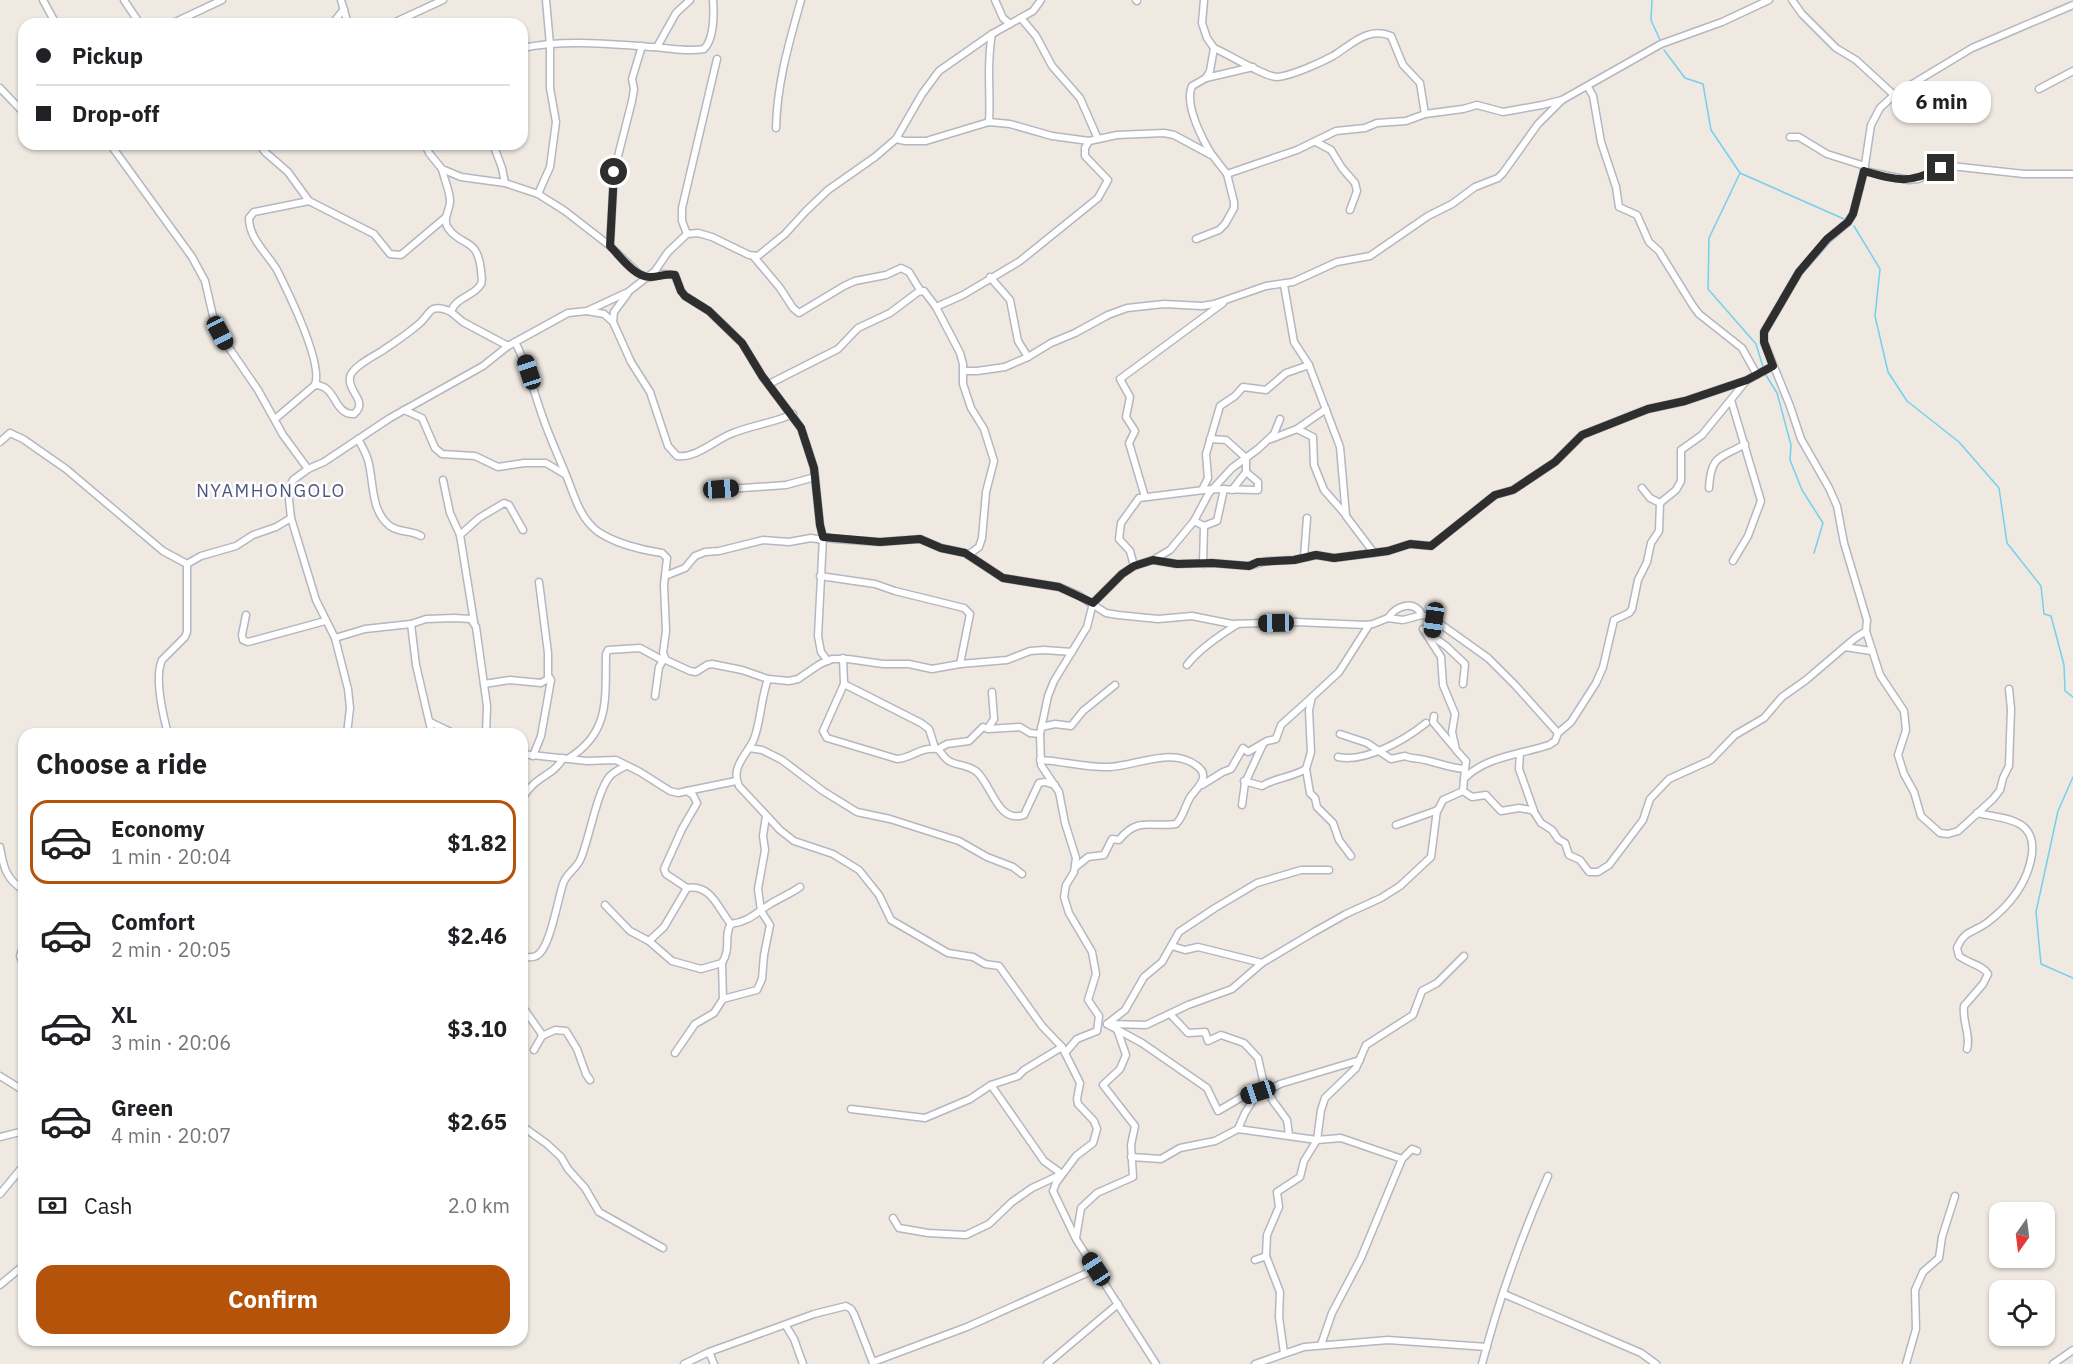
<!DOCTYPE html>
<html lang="en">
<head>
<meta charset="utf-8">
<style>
  :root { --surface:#fff; --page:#f6f6f6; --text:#202124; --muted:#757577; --line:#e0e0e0; --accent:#b45309 }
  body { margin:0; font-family:"IBM Plex Sans",sans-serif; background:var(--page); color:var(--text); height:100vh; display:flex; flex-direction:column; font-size:22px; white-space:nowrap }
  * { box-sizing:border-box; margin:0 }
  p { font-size:20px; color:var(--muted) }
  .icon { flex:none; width:33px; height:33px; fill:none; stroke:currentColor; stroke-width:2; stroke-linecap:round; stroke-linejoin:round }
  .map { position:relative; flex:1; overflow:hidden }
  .drawer { position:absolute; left:18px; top:728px; width:510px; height:618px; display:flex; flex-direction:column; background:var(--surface); border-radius:18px; box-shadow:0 2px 4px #0004 }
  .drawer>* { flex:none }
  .guide { position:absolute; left:18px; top:18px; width:510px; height:132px; border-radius:18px; box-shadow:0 2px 4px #0004; display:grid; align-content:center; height:132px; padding:0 18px; background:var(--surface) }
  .needle { width:39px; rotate:194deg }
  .buttons { position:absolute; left:1989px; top:1202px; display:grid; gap:12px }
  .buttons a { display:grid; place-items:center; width:66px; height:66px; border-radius:12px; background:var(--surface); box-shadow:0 2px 4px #0004; font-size:30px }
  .end { position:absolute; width:27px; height:27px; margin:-14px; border:8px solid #2e2e2e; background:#fff; box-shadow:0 0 0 3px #fff }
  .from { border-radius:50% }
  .bubble { position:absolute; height:42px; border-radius:18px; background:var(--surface); box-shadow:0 2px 4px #0004; font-size:20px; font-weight:800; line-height:42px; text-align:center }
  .car { position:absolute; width:18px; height:36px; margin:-18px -9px; border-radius:8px; box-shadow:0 0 4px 2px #0007; background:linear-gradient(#222 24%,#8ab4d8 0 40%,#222 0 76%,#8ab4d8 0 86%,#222 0) }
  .guide b { display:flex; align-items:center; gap:21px; height:57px; font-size:22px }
  .guide b+b { border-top:2px solid var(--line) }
  .guide i { width:15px; height:15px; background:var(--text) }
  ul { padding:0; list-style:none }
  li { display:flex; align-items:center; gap:18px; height:84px; margin:0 12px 9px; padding:0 6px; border:3px solid transparent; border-radius:18px }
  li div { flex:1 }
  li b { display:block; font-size:22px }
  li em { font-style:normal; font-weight:800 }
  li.active { border-color:var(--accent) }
  li>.icon { width:54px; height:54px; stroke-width:1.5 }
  h2 { padding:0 18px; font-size:27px; line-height:72px }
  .pay { display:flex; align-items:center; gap:15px; height:66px; padding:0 18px; font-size:22px }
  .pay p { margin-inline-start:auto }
  .button { display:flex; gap:12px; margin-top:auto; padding:12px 18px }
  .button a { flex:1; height:69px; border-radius:18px; background:var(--accent); color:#fff; font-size:24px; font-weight:800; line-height:69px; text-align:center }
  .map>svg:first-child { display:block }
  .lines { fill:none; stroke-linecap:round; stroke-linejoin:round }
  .stream { stroke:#75cff0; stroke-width:1.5 }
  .minor-casing { stroke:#b4b7c1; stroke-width:9 }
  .minor { stroke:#fff; stroke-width:6 }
  .route { stroke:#2e2e2e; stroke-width:8 }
  .labels { text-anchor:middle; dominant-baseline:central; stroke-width:5; stroke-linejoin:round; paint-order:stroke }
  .quarter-label { font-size:18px; letter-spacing:1.5px; fill:#4d5680; stroke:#fff }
</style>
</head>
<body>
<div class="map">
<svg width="2073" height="1364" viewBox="0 0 2073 1364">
  <rect width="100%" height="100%" fill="#efe9e1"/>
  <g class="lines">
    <g class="stream">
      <polyline points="1652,0 1651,20 1660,40"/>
      <polyline points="1664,50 1685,78 1703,84 1711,130 1740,173 1709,238 1708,289 1756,344 1763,367"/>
      <polyline points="1740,173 1844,219"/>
      <polyline points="1854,226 1880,269 1875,316 1888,372 1907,401 1959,442 1999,488 2007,543 2041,586 2044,614 2051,616 2064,665 2065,691 2073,697"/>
      <polyline points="1764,372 1777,393 1791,445 1790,460 1802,490 1823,523 1814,553"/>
      <polyline points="2073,777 2058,811 2036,912 2041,964 2073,978"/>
    </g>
    <defs>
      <g id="minor">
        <polyline points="43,0 56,24"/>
        <polyline points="124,0 140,24"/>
        <polyline points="341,0 348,24"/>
        <polyline points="995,0 1003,18 1010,24"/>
        <polyline points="1136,0 1137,1"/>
        <path d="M1204,0L1202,23L1207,38L1214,48C1228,54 1265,77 1277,77C1291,76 1320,63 1333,56C1351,45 1368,26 1391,36L1403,65L1420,83L1425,114"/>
        <polyline points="1792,0 1802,14 1836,48 1856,60 1894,95"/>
        <polyline points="1021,18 1036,36 1052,66 1080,98 1098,139"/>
        <polyline points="171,24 222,0"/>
        <polyline points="332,24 344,9"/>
        <polyline points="391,24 443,0"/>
        <polyline points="657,47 676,13 690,0"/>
        <path d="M522,48C564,39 610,44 653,47C670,48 687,52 704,49C714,39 714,14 713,0"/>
        <polyline points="1206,78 1253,67"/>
        <polyline points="1588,87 1593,96 1601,142 1616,187 1619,207 1637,215 1649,242 1659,251 1693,306 1699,314 1742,348 1757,375"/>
        <polyline points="0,88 24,113"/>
        <polyline points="2039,89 2073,71"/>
        <path d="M989,122C991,91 986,66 992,34"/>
        <path d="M776,128C777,83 789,43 801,0"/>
        <polyline points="1790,137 1799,137 1827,154 1865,166"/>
        <polyline points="896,139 905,141 926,141 989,122 1010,124 1052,136 1089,141 1117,135 1164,133 1174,135 1213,156 1227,174 1234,202 1234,208 1225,224 1219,230 1196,239"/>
        <polyline points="1316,142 1331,150 1342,168 1355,183 1357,191 1350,210"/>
        <polyline points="110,144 192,257 205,281 213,316 227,345 258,390 283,435 308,469"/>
        <polyline points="259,144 265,152 288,172 309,201 374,234 390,254 401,255 446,217"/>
        <path d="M425,144L429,153L442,169L461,177L505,183L538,194L565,211L610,246L638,273L648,278L663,274L675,275L681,291L685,296L709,311L742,343L762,376L801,428L814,468L820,525L823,537L835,539L880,542L920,539L941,548L965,553L1003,578L1059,587L1078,595L1106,613L1118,615L1158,619L1192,616L1232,624L1296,622L1366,625L1373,624L1388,618L1403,620L1422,615L1432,618L1488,658L1515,685L1558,733L1555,741L1549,745C1522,754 1484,757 1464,779L1463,791L1472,797L1486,795L1501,811L1519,808L1531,810L1534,812L1541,823L1552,830L1558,839L1565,843L1569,855L1580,860L1589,872H1598L1609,865L1643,820L1650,799L1669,779L1711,760L1735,735L1764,718L1782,697L1806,680L1854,639L1866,631L1867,620L1844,543L1837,506L1829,488L1801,439L1790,406L1764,342V332L1799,272L1828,239L1848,222L1853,214L1864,171L1871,125L1880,108L1894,95L1972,48L2073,5"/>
        <polyline points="493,144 502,168 505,183"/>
        <path d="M1212,155C1202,139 1184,104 1192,86L1206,78L1210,71L1214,48"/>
        <path d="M442,169C444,179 450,191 450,201C450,210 442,219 448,228C462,248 477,236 481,270C481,274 483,280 481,284C475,296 455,297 451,312L463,322L508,346"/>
        <polyline points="1864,171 1909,180 1918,179 1951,166 2024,174 2073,174"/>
        <polyline points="1227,174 1297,150 1336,131 1365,128 1377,123 1406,121 1425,114 1463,109 1477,105 1503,112 1542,105 1562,100 1661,44 1722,22 1769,0"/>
        <polyline points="538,194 550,167 556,122 550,88 550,45 546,0"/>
        <polyline points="687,234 682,221 682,208 717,59"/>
        <polyline points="610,246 614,172 632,101 634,89 632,79 642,46"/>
        <polyline points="754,257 780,288 793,308 799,313 844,286 855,281 886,275 901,268 909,272 920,290"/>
        <polyline points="990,277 1010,300 1018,341 1028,357"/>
        <polyline points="1284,285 1294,342 1309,365 1340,447 1346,516 1374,553"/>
        <path d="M628,293L614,312L613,322L631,362L650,392L668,446L677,456C696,459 716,439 733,433C753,425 773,423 793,414"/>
        <polyline points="936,307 963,295 1020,261 1098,198 1108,180 1085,156 1085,148 1089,141"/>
        <polyline points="587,311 604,314 613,322"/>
        <path d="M515,342C528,366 533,390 542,415C549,436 558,455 566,475C574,494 579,517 597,531C614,543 642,550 662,553L667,558L664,585L666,631L663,653L666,660L690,671L696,672L707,665L712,664L742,670L768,679L789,681L798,679L820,664L832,659H848L883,664H909L932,669L960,664L1007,660L1030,651L1044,650L1072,652"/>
        <polyline points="963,371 977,371 1005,367 1028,357 1051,343 1075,333 1108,315 1127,308 1164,304 1202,306 1214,304 1266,286 1293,282 1337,262 1370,256 1428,216 1452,204 1475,187 1498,178 1503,173 1538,124 1562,100"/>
        <polyline points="769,384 838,349 858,328 890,313 918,292 924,291 936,307 960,353 963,364 963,384 971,408 984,429 994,461 986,492 982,538 979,547 968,555"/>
        <path d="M315,385C337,385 333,415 354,414C369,401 347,392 350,377C352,367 374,356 382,351C395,342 409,333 420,323C425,319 428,312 433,309C439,307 445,309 451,312"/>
        <polyline points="1731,400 1761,501 1748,536 1733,561"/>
        <polyline points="404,410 422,418 435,448 442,454 475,456 498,467 524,463 546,463 566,475"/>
        <path d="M275,419L315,385C323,363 288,292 277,270C267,253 249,239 249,218L254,212L309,201"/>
        <polyline points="1297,429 1326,409"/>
        <path d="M358,439C362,446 366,453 368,460C374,481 370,511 390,526C400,533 411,530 421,536"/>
        <polyline points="1271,439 1297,429 1313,437 1314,465 1324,490 1346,515"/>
        <polyline points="0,442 10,433 23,439 66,469 163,551 187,564"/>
        <polyline points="443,480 450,513 460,535"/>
        <polyline points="1642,488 1650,498 1660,503"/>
        <path d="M1709,488C1711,454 1720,459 1745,444"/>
        <polyline points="714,490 786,485 815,477"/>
        <polyline points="1202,490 1208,478 1206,454 1220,406 1235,396 1243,387 1266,390 1286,373 1309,365"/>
        <polyline points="1232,490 1246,472"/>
        <polyline points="1145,497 1129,443 1135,431 1126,417 1130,397 1120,379 1223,303"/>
        <polyline points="1194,521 1204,526 1203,564"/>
        <polyline points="1204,526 1217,521 1224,489"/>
        <polyline points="823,538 818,636 821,652 828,661"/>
        <polyline points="1304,557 1307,518"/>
        <polyline points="1153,560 1177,564 1212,563 1249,566 1267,561 1294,560 1316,555 1334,558 1365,554 1388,551 1410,544 1431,546 1495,495 1513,490 1555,462 1582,435 1648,409 1685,401 1747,380 1773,366"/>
        <polyline points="1134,566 1130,551 1119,539 1121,523 1139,498 1212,489 1258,490 1258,482 1246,472 1246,458 1226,440 1210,439"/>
        <polyline points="665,576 685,568 695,556 705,552 719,551 763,540 789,542 811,538 823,540"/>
        <polyline points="820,576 875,584 895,591 964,608 970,614 960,664"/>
        <polyline points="246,615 242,635 243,640 248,642 325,621"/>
        <path d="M1388,618C1396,606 1414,599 1422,615"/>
        <polyline points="1434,620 1432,636 1446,646 1465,664 1463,684"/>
        <polyline points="474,622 460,535 479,518 504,503 509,505 523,530"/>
        <polyline points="411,624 416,665 432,734"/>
        <polyline points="1423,629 1441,657 1443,685 1455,714 1452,732 1456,750 1466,761 1464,779"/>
        <polyline points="1866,631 1880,675 1904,711 1906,730 1898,755 1904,774 1914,792 1921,816 1940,833 1948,834 1958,831 1993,799 2000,790 2003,778 2009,766 2011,709 2009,689"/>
        <polyline points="335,638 365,629 411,624 426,619 454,618 471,619 476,627 487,706 486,734"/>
        <polyline points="1845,647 1871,651"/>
        <path d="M843,658L844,684L823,731L827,738L897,759C913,758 918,747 938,749C942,753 945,760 951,762C960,766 969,765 977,772C992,786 998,824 1024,815L1039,783L1045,782L1055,785"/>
        <path d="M1187,665C1199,649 1220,635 1238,624"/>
        <path d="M768,679C761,698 761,720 754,739C747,755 730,767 739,786L780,830L794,841L833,854L859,870L879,895L891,920L948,953L973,957L985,964L999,966L1042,1026L1062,1047L1080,1083L1077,1099L1078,1104L1094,1121L1097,1129L1093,1143L1076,1156L1056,1183L1053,1191L1076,1239L1156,1364"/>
        <polyline points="484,684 510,680 541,683 548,679 548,653 539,582"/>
        <polyline points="844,684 921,723 929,729 935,748"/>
        <polyline points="655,696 659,667 664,659"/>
        <polyline points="1434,716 1433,722 1454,747"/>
        <polyline points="430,722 455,734"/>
        <polyline points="1041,727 1055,724 1071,726 1083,711 1115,685"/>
        <polyline points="988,728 994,719 992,692"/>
        <polyline points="1558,733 1571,722 1596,683 1603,667 1614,620 1629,613 1632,609 1638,580 1647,562 1651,543 1659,531 1660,503 1676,490 1681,481 1681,450 1702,435 1746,381"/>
        <path d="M168,734C163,715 154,678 162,660L185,637L187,632V564L201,556L236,546L253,535L276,527L291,518"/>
        <polyline points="347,734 350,708 348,689 335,638 316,600 291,518 288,490 293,480 308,469 324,462 390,418 483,366 508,346 568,313 587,311 628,292 655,271 668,252 687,234 698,233 712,237 749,255 758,256 785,234 806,211 828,190 875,157 896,139 922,94 939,71 992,34 1033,11 1041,0"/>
        <path d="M1340,734L1367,743L1391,759L1405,756C1411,759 1418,758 1425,760C1439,763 1449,768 1465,769"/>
        <polyline points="749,748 762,750 782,760 823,791 857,812 890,819 959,841 987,857 1013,867 1022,874"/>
        <polyline points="938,749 947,744 969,741 983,727 988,729 1020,727 1030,733 1040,734"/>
        <polyline points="1520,753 1519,769 1534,811"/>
        <polyline points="522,754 587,761 616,760 640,772 670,791 678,793 687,791 693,795 697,803 682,829 664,869 666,874 687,888 664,927 649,941"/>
        <polyline points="533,756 541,736 551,680 549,677"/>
        <path d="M1338,757C1365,763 1405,740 1426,723"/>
        <path d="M569,758C611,732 605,697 606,654L608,650L640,648L662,660"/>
        <path d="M1040,760C1064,761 1085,768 1109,767C1137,766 1172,746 1197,766C1211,776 1198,787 1191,796C1185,805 1184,816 1176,824C1152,828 1138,816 1119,840L1112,839L1104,855L1088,857L1077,866"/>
        <polyline points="1306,769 1310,793 1315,798 1317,807 1333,823 1339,840 1351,856"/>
        <path d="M1244,781L1262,786C1275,778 1290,778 1306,769L1311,752L1309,710L1312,697L1339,672L1369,625"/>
        <polyline points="1202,785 1223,772 1231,769 1243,748 1248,752 1267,741 1276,739 1281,725 1311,698"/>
        <polyline points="687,791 736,781"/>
        <path d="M522,799C534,776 554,776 563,758"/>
        <polyline points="1242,805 1245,783 1263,744"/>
        <polyline points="1396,825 1438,810 1443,800 1463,791"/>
        <path d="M0,847C3,866 6,880 24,890"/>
        <path d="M687,888C712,884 718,909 731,924"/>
        <path d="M605,905L630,931L649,941L672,961L701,969L722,963C732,947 723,936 731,924C748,922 756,913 770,904C780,898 790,894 800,887"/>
        <polyline points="24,944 20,956 24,966"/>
        <polyline points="1172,946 1185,950 1198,947 1262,963 1314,932 1346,914 1381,898 1400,886 1431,857 1437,810"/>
        <path d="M522,957C526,957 532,958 536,956C550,950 558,898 563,884C566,873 577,869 581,858C590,836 597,791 610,776C615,771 620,769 626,766"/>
        <polyline points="722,963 723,999"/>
        <polyline points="522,1006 541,1033 542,1036 534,1050"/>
        <polyline points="1170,1014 1188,1033 1205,1032 1208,1041 1221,1035 1244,1043 1258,1058 1263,1080 1273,1101 1287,1120 1289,1135"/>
        <polyline points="1107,1024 1125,1010 1144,977 1162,962 1179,932 1215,908 1257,883 1301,870 1329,870"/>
        <polyline points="1107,1024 1142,1043 1207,1088 1218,1111 1242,1097 1258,1092"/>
        <polyline points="1111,1024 1146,1025 1188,1005 1232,989 1262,963"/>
        <polyline points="542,1036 555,1030 566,1031 577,1049 586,1074 590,1080"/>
        <path d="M1967,1049C1971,1036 1962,1021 1964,1006L1983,984L1988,974C1984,966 1968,963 1959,956L1957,948C1965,929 1974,933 1988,922C2010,905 2028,882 2032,854C2036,818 2004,819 1977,813"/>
        <polyline points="675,1053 695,1024 714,1013 723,999 757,990 762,979 764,955 770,925 761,911 758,889 765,850 763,836 766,816"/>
        <polyline points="1065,1053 1077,1039 1097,1031 1099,1016 1088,1000 1096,974 1092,952 1069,913 1064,897 1066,885 1074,872 1076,858 1065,823 1059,792 1041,765 1040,734 1048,696 1054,681 1087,627 1093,603 1122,574 1134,566 1153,560 1170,550 1194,521 1209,493 1232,468 1258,449 1274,434 1280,419"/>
        <polyline points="0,1076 21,1089 24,1094"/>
        <polyline points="851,1109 925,1118 970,1099 991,1085 1018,1076 1024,1070 1062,1047"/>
        <polyline points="522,1126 547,1144 561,1157 568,1169 585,1188 599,1212 663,1248"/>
        <polyline points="1238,1129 1245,1113 1258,1092 1268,1091 1280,1084 1360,1060"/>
        <polyline points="0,1137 24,1131"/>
        <polyline points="1131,1157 1161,1159 1180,1148 1215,1141 1238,1129 1317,1140 1321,1110 1325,1098 1356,1068 1366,1045 1413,1015 1422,991 1437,983 1464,956"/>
        <polyline points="0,1194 24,1165"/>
        <polyline points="893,1218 899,1228 928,1233 966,1235 989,1224 1012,1202 1032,1188 1062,1174 1044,1161 991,1085"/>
        <polyline points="1076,1238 1081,1208 1097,1193 1133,1177 1131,1145 1135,1126 1103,1085 1120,1069 1126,1055 1117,1029"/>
        <polyline points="1266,1256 1280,1292 1279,1317 1284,1353"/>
        <polyline points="1255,1260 1266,1256 1267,1235 1279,1207 1277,1192 1300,1177 1304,1161 1317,1140 1341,1138 1402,1159 1412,1149 1417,1151"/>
        <polyline points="0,1285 24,1265"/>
        <polyline points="1504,1294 1641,1353 1656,1364"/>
        <polyline points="786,1326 794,1339 803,1364"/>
        <polyline points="1321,1345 1332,1313 1361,1258 1402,1159"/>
        <polyline points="709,1352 714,1364"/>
        <polyline points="873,1362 967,1327 1096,1269"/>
        <polyline points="684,1364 709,1352 814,1314 846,1306 851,1309 854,1314 873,1363"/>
        <polyline points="1047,1364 1118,1304"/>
        <polyline points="1255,1364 1304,1347 1388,1340 1487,1347"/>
        <path d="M1482,1364C1499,1299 1521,1237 1548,1176"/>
        <polyline points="1906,1364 1916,1329 1915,1290 1923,1272 1939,1258 1942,1237 1955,1196"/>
        <polyline points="2053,1364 2073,1350"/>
      </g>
    </defs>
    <use href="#minor" class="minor-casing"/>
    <use href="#minor" class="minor"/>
  </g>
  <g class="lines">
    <path class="route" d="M614,172L610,246C620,256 635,278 651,277C660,277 666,273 675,275L681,291L685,296L709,311L742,343L762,376L801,428L814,468L820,525L823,537L880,542L920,539L941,548L965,553L1003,578L1059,587L1093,603L1122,574L1134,566L1153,560L1177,564L1212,563L1249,566L1258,562L1294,560L1316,555L1334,558L1365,554L1388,551L1410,544L1431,546L1495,495L1513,490L1555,462L1582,435L1648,409L1685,401L1747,380L1773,366L1764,342V332L1799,272L1827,239L1848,222L1853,214L1864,171C1899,181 1908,184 1941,168"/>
  </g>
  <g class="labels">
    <g class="quarter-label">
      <text x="271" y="490">NYAMHONGOLO</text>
    </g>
  </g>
</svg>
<div class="buttons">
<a><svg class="needle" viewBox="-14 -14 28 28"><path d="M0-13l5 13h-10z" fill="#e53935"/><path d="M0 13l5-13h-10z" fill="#757577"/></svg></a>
<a><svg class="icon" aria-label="locate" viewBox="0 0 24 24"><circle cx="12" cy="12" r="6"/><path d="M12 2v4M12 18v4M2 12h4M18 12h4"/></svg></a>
</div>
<i class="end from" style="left:614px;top:172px"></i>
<i class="end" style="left:1941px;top:168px"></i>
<div class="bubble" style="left:1892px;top:81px;width:99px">6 min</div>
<i class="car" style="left:220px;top:333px;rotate:152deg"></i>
<i class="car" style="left:529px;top:372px;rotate:342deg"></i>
<i class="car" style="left:721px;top:489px;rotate:86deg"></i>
<i class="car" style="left:1434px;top:620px;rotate:188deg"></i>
<i class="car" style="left:1276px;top:623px;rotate:269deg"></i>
<i class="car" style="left:1258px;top:1092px;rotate:252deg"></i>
<i class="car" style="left:1096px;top:1269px;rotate:327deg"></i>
<div class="guide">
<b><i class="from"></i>Pickup</b>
<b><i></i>Drop-off</b>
</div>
<section class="drawer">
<h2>Choose a ride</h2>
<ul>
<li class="active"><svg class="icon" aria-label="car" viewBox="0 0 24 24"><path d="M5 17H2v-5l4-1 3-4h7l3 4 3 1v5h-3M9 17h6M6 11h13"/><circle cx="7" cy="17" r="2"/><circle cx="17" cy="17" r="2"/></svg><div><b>Economy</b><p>1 min · 20:04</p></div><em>$1.82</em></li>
<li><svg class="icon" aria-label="car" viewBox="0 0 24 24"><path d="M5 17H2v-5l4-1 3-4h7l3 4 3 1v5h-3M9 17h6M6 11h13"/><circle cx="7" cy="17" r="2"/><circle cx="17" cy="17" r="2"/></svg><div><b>Comfort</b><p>2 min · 20:05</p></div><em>$2.46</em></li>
<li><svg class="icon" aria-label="car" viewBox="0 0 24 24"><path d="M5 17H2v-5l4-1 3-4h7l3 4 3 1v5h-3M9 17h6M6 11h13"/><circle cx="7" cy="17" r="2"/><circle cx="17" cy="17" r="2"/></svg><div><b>XL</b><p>3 min · 20:06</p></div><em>$3.10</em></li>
<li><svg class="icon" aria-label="car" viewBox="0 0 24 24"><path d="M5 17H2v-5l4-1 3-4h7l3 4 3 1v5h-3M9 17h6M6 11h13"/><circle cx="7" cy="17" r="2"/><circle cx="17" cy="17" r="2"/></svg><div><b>Green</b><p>4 min · 20:07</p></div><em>$2.65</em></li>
</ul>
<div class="pay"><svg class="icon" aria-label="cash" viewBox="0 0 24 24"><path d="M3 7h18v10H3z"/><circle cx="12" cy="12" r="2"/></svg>Cash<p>2.0 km</p></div>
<div class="button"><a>Confirm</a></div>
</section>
</div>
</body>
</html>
